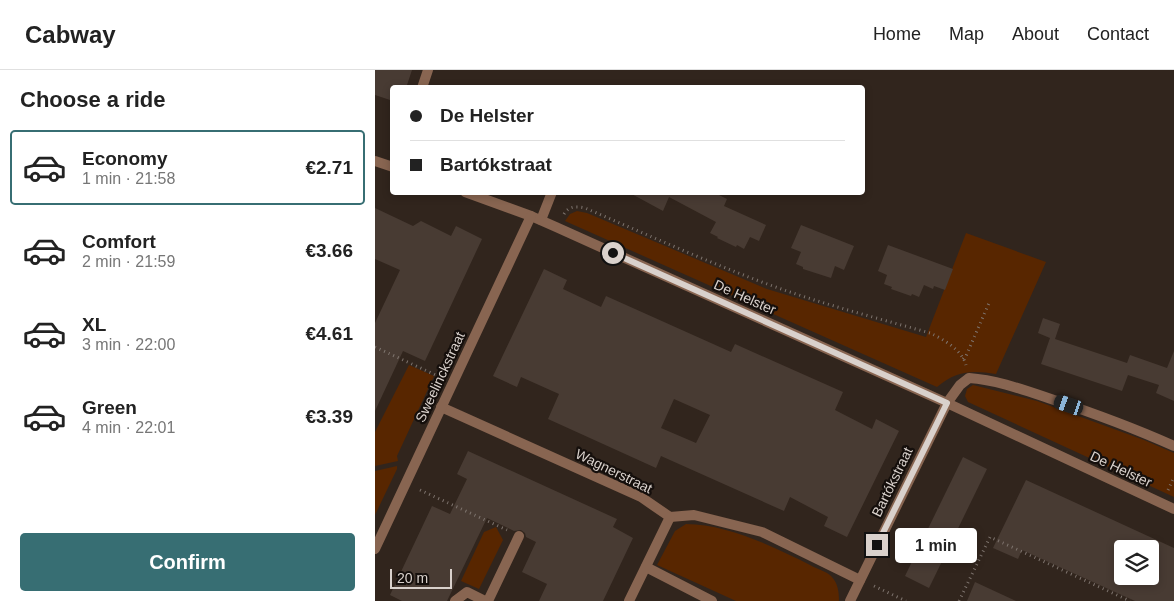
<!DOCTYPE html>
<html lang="en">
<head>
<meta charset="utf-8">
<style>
  :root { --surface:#fff; --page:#f2f2f2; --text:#222; --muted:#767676; --line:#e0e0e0; --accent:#376e73 }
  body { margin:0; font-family:Helvetica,sans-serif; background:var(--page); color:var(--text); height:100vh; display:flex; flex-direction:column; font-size:19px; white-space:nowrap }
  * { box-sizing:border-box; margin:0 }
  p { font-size:16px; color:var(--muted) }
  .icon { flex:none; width:28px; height:28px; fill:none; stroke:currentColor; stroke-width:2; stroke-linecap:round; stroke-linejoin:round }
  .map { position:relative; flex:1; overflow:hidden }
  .drawer { display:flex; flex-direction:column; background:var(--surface); width:375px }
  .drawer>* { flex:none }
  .guide { position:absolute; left:15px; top:15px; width:475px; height:110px; border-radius:5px; box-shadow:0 2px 8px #0003; display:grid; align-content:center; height:110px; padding:0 20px; background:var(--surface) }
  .controls { position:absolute; left:739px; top:470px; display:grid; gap:10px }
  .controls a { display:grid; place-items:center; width:45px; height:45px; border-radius:5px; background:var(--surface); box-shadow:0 2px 8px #0003; font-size:25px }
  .scale { position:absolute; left:15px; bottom:12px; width:62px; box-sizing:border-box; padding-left:5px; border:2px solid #d9d1cc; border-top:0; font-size:14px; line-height:18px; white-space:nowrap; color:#d9d1cc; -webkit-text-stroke:4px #150f0c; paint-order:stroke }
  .end { position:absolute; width:22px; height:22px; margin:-11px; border:6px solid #d9d1cc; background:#111; box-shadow:0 0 0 2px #111 }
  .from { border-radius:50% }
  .bubble { position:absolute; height:35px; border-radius:5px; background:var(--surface); box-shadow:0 2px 8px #0003; font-size:16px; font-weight:700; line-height:35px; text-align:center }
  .car { position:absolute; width:15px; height:30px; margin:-15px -8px; border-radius:6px; box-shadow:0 0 4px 1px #0007; background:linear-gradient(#222 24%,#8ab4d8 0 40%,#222 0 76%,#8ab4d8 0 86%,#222 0) }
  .guide b { display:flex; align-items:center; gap:18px; height:48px; font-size:19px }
  .guide b+b { border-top:1px solid var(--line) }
  .guide i { width:12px; height:12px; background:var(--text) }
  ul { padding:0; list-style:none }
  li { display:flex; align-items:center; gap:15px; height:75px; margin:0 10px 8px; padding:0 10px; border:2px solid transparent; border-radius:5px }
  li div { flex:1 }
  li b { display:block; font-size:19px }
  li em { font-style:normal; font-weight:700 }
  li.selected { border-color:var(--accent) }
  li>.icon { width:45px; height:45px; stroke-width:1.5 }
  h2 { padding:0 20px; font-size:22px; line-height:60px }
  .button { display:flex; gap:10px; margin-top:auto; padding:10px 20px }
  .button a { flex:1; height:58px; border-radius:5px; background:var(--accent); color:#fff; font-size:20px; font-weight:700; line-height:58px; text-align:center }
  header { display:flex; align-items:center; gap:30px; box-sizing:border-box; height:70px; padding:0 25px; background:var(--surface); border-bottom:1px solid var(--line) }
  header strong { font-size:24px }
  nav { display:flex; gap:28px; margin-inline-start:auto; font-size:18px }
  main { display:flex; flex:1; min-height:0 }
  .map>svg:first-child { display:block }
  .green { fill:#582600 }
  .building { fill:#483b33; fill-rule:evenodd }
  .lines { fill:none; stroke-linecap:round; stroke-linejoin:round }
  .path { stroke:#7f756f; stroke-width:3; stroke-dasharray:1 4; stroke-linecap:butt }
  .lane { stroke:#886551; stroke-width:10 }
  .street { stroke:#886551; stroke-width:10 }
  .route { stroke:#d9d1cc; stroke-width:6 }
  .labels { text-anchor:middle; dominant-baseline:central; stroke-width:4.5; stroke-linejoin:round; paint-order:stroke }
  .street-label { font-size:14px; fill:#d9d1cc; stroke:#150f0c }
</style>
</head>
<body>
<header>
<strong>Cabway</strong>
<nav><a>Home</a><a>Map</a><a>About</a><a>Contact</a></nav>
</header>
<main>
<section class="drawer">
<h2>Choose a ride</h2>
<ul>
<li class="selected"><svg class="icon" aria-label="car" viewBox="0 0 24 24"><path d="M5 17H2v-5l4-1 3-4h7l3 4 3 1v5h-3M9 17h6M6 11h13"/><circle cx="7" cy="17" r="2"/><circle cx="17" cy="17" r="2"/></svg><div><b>Economy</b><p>1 min · 21:58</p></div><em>€2.71</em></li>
<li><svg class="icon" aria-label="car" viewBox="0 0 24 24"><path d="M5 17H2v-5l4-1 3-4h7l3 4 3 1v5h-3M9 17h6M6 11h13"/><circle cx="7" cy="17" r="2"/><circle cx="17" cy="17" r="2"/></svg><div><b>Comfort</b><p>2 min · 21:59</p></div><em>€3.66</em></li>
<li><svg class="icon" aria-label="car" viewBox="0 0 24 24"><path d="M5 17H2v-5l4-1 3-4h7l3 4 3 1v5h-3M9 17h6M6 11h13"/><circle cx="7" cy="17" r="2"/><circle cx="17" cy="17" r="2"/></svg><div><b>XL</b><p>3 min · 22:00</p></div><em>€4.61</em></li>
<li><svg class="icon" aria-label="car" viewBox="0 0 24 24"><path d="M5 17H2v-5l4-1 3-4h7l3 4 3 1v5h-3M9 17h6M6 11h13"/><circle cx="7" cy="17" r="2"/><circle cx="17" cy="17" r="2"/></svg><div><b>Green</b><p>4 min · 22:01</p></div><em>€3.39</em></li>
</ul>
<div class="button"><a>Confirm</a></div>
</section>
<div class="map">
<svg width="799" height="531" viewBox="0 0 799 531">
  <rect width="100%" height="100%" fill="#31251d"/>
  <g class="green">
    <path d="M202,141L212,143L392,219L551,267L591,163L671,192L621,304C597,300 581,301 562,317L190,151L195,144Z"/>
    <polygon points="34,295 59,306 22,386 23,391 0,396 0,362"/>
    <polygon points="598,315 662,331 769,370 799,383 799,427 593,332 590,326 592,319"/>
    <polygon points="22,396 22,399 0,445 0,401"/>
    <path d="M311,454C352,454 399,477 435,495C442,499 451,501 456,506C463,513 464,522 464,531H361L282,495L300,461Z"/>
    <polygon points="121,457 128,470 104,519 86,511 109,462"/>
  </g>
  <g class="building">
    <polygon points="0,0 37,0 31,18 18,18 18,31 0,25"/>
    <polygon points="253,122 338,122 352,129 349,136 391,155 384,171 375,167 369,179 362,175 361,177 342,168 343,167 335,163 341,152 294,127 288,141"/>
    <polygon points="0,138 38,156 46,151 76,166 81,156 107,169 50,291 28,281 0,341 0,253 25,200 0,189"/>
    <polygon points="426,155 479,176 469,200 460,196 456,208 428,199 428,197 421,194 426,182 416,178"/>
    <polygon points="513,175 578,199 570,220 559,216 558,219 549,215 544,227 537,224 536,226 516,219 517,217 509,214 512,205 503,201"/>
    <path d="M169,199L192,210L188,219L226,237L231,226L356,282L360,274L468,322L460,340L497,359L501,349L524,361L472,467L449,456L453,447L415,427L409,441L286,386L281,398L173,349L184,324L146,307L142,317L118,306ZM299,329L335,345L321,373L286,358Z"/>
    <polygon points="668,248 685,254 680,269 752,293 755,285 792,298 799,281 799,331 781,323 784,315 753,305 747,321 666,294 675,268 663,263"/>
    <polygon points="93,381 242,449 238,457 258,468 228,531 164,531 172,514 147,502 161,472 151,467 150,463 146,460 139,461 112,448 72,531 27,531 15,525 57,436 75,444 92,409 82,404"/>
    <polygon points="588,387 612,399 554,518 530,506"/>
    <path d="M651,410L799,478V531H760L647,480L643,489L618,478ZM748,479H775V506H748Z"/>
    <polygon points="600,512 641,531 592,531"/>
  </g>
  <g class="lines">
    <g class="path">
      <path d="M189,144C194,136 201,136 210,138C271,164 332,192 395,215C447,234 502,248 555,263C568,269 587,280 591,295"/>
      <polyline points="0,277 65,307"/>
      <polyline points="588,289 591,286 614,233"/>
      <polyline points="45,420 132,460"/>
      <polyline points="793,420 799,407"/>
      <polyline points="499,516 531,531"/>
      <polyline points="584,531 615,467 755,531"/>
    </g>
    <g class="lane">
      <polyline points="47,18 53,0"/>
      <polyline points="166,150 177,122"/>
      <polyline points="113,531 144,466"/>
    </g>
    <g class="street">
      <polyline points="0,91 18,97"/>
      <polyline points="90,122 156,146 181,157 572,333 799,439"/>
      <polyline points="66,337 266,427 295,447 319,445 387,462 485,510"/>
      <polyline points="0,479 156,146"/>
      <polyline points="271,497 337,531"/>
      <polyline points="80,531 92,522 110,531"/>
      <polyline points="254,531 295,447"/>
      <path d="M475,531L572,333L585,315L594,308C622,310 649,320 676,329C718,343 759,358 799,376"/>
    </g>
  </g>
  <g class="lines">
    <polyline class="route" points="238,183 572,333 502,475"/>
  </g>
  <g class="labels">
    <g class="street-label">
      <text transform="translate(370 227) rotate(24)">De Helster</text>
      <text transform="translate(65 307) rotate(-65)">Sweelinckstraat</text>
      <text transform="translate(746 399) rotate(25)">De Helster</text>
      <text transform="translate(239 401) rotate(26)">Wagnerstraat</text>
      <text transform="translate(517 412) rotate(-64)">Bartókstraat</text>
    </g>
  </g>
</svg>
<div class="controls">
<a><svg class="icon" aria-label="layers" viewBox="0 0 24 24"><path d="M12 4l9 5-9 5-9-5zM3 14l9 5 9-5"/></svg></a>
</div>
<div class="scale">20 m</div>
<i class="end from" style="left:238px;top:183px"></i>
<i class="end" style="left:502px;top:475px"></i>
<div class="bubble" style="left:520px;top:458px;width:82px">1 min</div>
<i class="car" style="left:694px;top:335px;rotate:289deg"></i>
<div class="guide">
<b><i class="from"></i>De Helster</b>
<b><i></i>Bartókstraat</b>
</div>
</div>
</main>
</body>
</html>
